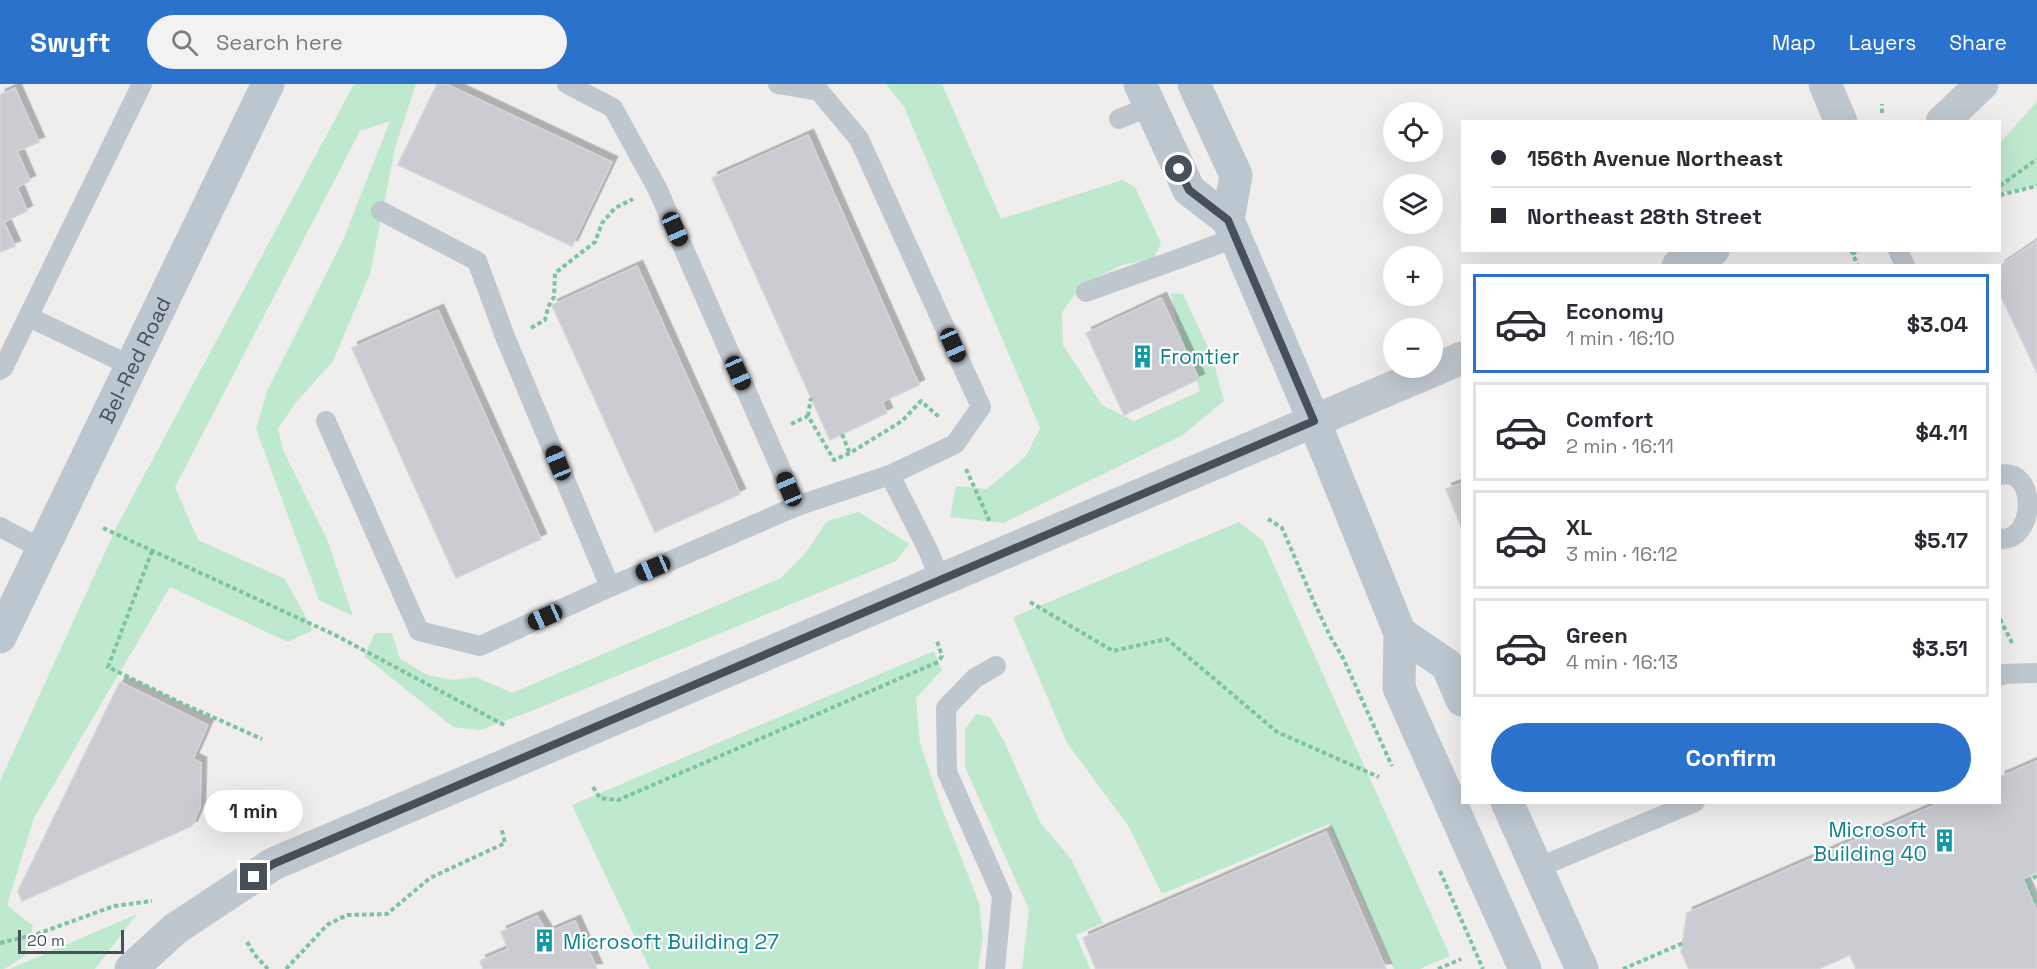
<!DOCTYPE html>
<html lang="en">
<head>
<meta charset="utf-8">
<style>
  :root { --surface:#fff; --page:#f2f2f3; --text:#2b2b33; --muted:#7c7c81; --line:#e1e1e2; --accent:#2b72cc }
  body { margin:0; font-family:"Space Grotesk",sans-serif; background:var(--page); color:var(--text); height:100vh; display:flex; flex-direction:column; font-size:22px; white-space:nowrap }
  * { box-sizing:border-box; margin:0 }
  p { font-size:20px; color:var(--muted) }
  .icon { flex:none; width:33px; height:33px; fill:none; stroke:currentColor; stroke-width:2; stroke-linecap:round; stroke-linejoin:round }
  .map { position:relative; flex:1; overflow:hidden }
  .drawer { position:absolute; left:1461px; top:180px; width:540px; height:540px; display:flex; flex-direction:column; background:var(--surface); border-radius:0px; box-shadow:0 6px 24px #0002 }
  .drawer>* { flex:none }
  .banner { position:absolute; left:1461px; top:36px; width:540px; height:132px; border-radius:0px; box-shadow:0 6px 24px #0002; display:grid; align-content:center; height:132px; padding:0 30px; background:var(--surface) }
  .fabs { position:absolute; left:1383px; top:18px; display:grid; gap:12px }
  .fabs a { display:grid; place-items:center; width:60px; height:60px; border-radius:50%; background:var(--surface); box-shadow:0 6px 24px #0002; font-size:30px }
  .scale { position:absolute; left:18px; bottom:15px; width:106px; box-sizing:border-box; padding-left:6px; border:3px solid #475058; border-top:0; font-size:16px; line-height:21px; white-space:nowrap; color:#475058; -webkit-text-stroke:4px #fff; paint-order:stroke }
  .end { position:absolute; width:27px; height:27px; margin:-14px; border:8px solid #475058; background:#fff; box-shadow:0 0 0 3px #fff }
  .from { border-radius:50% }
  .bubble { position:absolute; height:42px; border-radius:21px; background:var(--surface); box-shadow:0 6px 24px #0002; font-size:20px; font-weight:700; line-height:42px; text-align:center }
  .car { position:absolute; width:18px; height:36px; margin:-18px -9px; border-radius:8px; box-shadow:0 0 4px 2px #0007; background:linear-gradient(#222 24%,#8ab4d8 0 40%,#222 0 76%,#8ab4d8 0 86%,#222 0) }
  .banner b { display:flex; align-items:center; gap:21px; height:57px; font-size:22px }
  .banner b+b { border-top:2px solid var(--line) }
  .banner i { width:15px; height:15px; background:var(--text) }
  ul { padding:10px 0 0; list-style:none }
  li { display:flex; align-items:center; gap:18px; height:99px; margin:0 12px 9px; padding:0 18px; border:3px solid var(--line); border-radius:0px }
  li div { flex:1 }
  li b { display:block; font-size:22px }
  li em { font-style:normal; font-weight:700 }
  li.current { border-color:var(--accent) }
  li>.icon { width:54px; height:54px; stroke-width:1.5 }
  .button { display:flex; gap:12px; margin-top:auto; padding:12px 30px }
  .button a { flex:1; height:69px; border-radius:36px; background:var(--accent); color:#fff; font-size:24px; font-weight:700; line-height:69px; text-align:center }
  header { display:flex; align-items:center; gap:36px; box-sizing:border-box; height:84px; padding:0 30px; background:var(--accent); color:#fff }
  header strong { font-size:28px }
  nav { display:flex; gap:33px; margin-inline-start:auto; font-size:21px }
  .search { width:420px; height:54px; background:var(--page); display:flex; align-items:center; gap:15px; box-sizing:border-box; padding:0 21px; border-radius:33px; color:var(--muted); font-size:22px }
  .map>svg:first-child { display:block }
  .green { fill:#bfe9cf }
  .building { fill:#caccd1; stroke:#d2d4d8; stroke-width:1.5; filter:url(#shadow) }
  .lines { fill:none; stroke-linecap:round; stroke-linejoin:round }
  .path { stroke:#7bc49f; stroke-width:4; stroke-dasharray:4.5 3; stroke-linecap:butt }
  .lane { stroke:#bfc7ce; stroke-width:20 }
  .street { stroke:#bfc7ce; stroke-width:33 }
  .secondary { stroke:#bcc6cf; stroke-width:33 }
  .route { stroke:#475058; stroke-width:8 }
  .labels { text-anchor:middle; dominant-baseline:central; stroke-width:4.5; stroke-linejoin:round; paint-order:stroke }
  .culture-label { font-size:21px; fill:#0d838f; stroke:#fff; text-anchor:start }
  .street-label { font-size:21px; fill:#475058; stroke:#fff }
</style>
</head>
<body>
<header>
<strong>Swyft</strong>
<div class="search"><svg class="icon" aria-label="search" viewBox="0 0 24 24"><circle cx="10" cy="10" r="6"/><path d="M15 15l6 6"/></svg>Search here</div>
<nav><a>Map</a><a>Layers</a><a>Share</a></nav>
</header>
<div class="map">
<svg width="2037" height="885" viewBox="0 0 2037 885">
  <defs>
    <filter id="shadow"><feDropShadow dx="5.5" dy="-5.5" stdDeviation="0" flood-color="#0004"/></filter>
  </defs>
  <rect width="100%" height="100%" fill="#f0eded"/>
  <g class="green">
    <polygon points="354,0 416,0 395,64 370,190 333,277 294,321 278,345 283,366 327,455 353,532 319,516 256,345 267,307 343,156 390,37 360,47 175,403 198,456 285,495 313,546 288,558 170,503 34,734 7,821 33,842 25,872 4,885 0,885 0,697 117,442"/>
    <polygon points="886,0 942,0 1001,135 1122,96 1135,103 1161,159 1154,175 1122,181 1082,201 1062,228 1063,261 1102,321 1134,337 1200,307 1176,236 1171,209 1183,210 1212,272 1224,317 1183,351 1003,439 950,433 956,402 987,405 1026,372 1040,344 904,23"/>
    <polygon points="2037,17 2037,102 2000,109 2000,59"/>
    <polygon points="859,428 909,460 896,477 529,628 480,646 453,643 364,572 375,549 392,549 400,575 428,591 453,596 476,593 512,609 781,494 807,467 827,437"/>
    <polygon points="1239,438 1263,457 1450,872 1420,885 1394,885 1329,740 1162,810 1129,743 1067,659 1013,533"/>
    <polygon points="934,567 942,586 916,614 920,659 941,722 979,819 983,854 978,885 650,885 572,721"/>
    <polygon points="976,630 990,633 1004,657 1040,738 1071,775 1103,839 1076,851 1090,885 1022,885 1029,826 965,683 965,645"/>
    <polygon points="137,830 95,885 10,885"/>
  </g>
  <g class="building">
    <polygon points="437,0 446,0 612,78 572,162 398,81"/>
    <polygon points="15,4 39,58 17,67 30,97 17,103 27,127 4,138 15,162 0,168 0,11"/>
    <polygon points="808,51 919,301 882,318 887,329 830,356 712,94"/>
    <polygon points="2037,157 2037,289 2000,210 2000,182"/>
    <polygon points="637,182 740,410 655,448 552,221"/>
    <polygon points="1161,214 1199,295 1124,331 1086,249"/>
    <polygon points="438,226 541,455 456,494 352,264"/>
    <polygon points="1462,399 1462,445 1446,405"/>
    <polygon points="120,598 208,641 193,675 201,679 200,723 192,742 22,817 18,807"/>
    <polygon points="2037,677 2037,788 2023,795 2037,827 2037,885 1856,885 1850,871 1818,885 1689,885 1681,868 1687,829 1942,718 2000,718 2000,693"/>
    <polygon points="1326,748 1386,885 1096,885 1083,854"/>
    <polygon points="537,832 547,849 575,837 597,885 483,885 480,877 508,865 501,848"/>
  </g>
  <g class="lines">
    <g class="path">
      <polyline points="1882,29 1882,20"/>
      <polyline points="2000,102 2037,75"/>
      <polyline points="2000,111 2037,102"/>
      <polyline points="1851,166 1858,182"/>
      <polyline points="1852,170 1859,166"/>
      <polyline points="531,244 545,236 548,223 554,213 555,189 595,158 602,139 615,124 633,115"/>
      <polyline points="808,332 811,314"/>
      <polyline points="791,340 808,332 834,376 850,369 902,337 921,317 939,333"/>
      <polyline points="842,350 850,370"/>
      <polyline points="966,385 990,438"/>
      <polyline points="1268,435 1282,444 1314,518 1330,552 1343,574 1392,682"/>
      <polyline points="103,444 335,551 506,642"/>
      <polyline points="152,467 108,583 179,618 262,655"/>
      <polyline points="1030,518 1113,567 1167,555 1277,648 1379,693"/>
      <polyline points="2000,535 2013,561"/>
      <polyline points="593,703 600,714 618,716 938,578 942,572 937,557"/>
      <polyline points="1440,787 1483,885"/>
      <polyline points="2037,792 2027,797 2037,821"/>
      <polyline points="247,858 254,870 268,885"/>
      <polyline points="0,859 37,850 114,822 152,817"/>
      <polyline points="286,885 327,841 347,831 387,830 430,794 505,759 501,743"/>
      <polyline points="1438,885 1461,875"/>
      <polyline points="1623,885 1683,859"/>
    </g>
    <g class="lane">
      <polyline points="567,0 613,24 657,104 797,422 890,391 955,360 981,323 859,55 819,7 778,0"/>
      <polyline points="1119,35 1151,22"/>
      <polyline points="381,127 477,177 506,255 610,503 797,422"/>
      <polyline points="1898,166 1905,182"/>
      <path d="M1086,208C1136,189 1186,174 1235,153"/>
      <polyline points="29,233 131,282"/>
      <polyline points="0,286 3,284 142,0"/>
      <polyline points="326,337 419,547 480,562 610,503"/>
      <polyline points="890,391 929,468 940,496"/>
      <path d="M2000,391C2037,382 2037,457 2000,455"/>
      <polyline points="0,443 42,465"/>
      <polyline points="2000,592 2004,590 2037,589"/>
      <polyline points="1537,784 1695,718"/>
      <polyline points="995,885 1002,812 947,688 946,624 975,594 996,582"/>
    </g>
    <g class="street">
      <polyline points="1825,0 1841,38"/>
      <polyline points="1942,38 1982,0"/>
      <polyline points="1678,182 1713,166"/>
      <polyline points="131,885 175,845 273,780 1462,274"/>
    </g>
    <g class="secondary">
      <polyline points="1140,0 1189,106 1228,136 1314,337 1400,549 1399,604 1525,885"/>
      <polyline points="1194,0 1236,91 1228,136"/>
      <polyline points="1400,549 1447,581 1462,616"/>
      <path id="s1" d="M0,553L268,0"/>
      <polyline points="1507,718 1582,885"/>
    </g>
  </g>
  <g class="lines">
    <polyline class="route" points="254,793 273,780 1314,337 1228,136 1189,106 1179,85"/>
  </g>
  <defs>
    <symbol id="building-bare" viewBox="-9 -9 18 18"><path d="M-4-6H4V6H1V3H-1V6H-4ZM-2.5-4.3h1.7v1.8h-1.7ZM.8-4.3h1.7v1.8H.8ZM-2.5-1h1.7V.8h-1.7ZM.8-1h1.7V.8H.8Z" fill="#0f9aa8" stroke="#fff" stroke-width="2.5" paint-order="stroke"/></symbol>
  </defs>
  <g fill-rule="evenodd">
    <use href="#building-bare" x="1126" y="256" width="33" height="33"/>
    <use href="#building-bare" x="1928" y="740" width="33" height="33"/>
    <use href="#building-bare" x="528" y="840" width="33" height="33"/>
  </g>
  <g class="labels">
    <g class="culture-label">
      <text x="1160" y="272">Frontier</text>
      <text x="1927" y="745" text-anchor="end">Microsoft<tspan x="1927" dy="24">Building 40</tspan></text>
      <text x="563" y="857">Microsoft Building 27</text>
    </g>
    <g class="street-label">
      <text stroke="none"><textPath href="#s1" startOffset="308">Bel-Red Road</textPath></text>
    </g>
  </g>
</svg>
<div class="fabs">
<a><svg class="icon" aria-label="locate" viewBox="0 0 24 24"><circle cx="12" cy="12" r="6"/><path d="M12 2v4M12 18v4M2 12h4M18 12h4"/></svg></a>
<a><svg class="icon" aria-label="layers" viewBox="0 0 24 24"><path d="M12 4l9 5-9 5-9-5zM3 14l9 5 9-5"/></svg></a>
<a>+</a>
<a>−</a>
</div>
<div class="scale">20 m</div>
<i class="end from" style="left:1179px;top:85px"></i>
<i class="end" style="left:254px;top:793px"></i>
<div class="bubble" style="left:204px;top:706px;width:99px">1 min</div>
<i class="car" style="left:675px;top:145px;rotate:156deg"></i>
<i class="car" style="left:953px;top:261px;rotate:156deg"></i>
<i class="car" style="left:738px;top:289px;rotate:156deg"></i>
<i class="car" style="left:558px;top:379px;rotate:338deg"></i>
<i class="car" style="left:789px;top:405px;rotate:337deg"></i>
<i class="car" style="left:653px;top:484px;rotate:247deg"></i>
<i class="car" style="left:545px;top:533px;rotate:246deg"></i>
<div class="banner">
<b><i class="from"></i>156th Avenue Northeast</b>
<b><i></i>Northeast 28th Street</b>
</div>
<section class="drawer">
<ul>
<li class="current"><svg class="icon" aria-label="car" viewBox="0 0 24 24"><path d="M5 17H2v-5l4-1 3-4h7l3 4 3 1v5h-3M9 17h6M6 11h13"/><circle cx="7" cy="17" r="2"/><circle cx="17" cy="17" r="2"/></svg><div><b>Economy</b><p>1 min · 16:10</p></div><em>$3.04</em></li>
<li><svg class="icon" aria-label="car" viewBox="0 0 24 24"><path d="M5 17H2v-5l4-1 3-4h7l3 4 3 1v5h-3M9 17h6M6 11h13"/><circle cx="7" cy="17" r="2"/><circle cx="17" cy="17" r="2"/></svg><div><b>Comfort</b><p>2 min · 16:11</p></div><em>$4.11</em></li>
<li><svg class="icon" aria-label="car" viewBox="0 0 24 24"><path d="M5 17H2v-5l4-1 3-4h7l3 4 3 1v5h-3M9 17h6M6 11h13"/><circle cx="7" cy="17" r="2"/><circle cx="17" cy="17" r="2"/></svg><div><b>XL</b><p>3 min · 16:12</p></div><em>$5.17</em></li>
<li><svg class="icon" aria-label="car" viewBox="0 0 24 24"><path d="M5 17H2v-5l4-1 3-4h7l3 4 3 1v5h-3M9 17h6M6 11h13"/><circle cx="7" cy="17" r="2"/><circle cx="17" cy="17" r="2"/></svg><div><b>Green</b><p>4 min · 16:13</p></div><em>$3.51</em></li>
</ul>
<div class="button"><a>Confirm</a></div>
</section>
</div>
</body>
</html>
